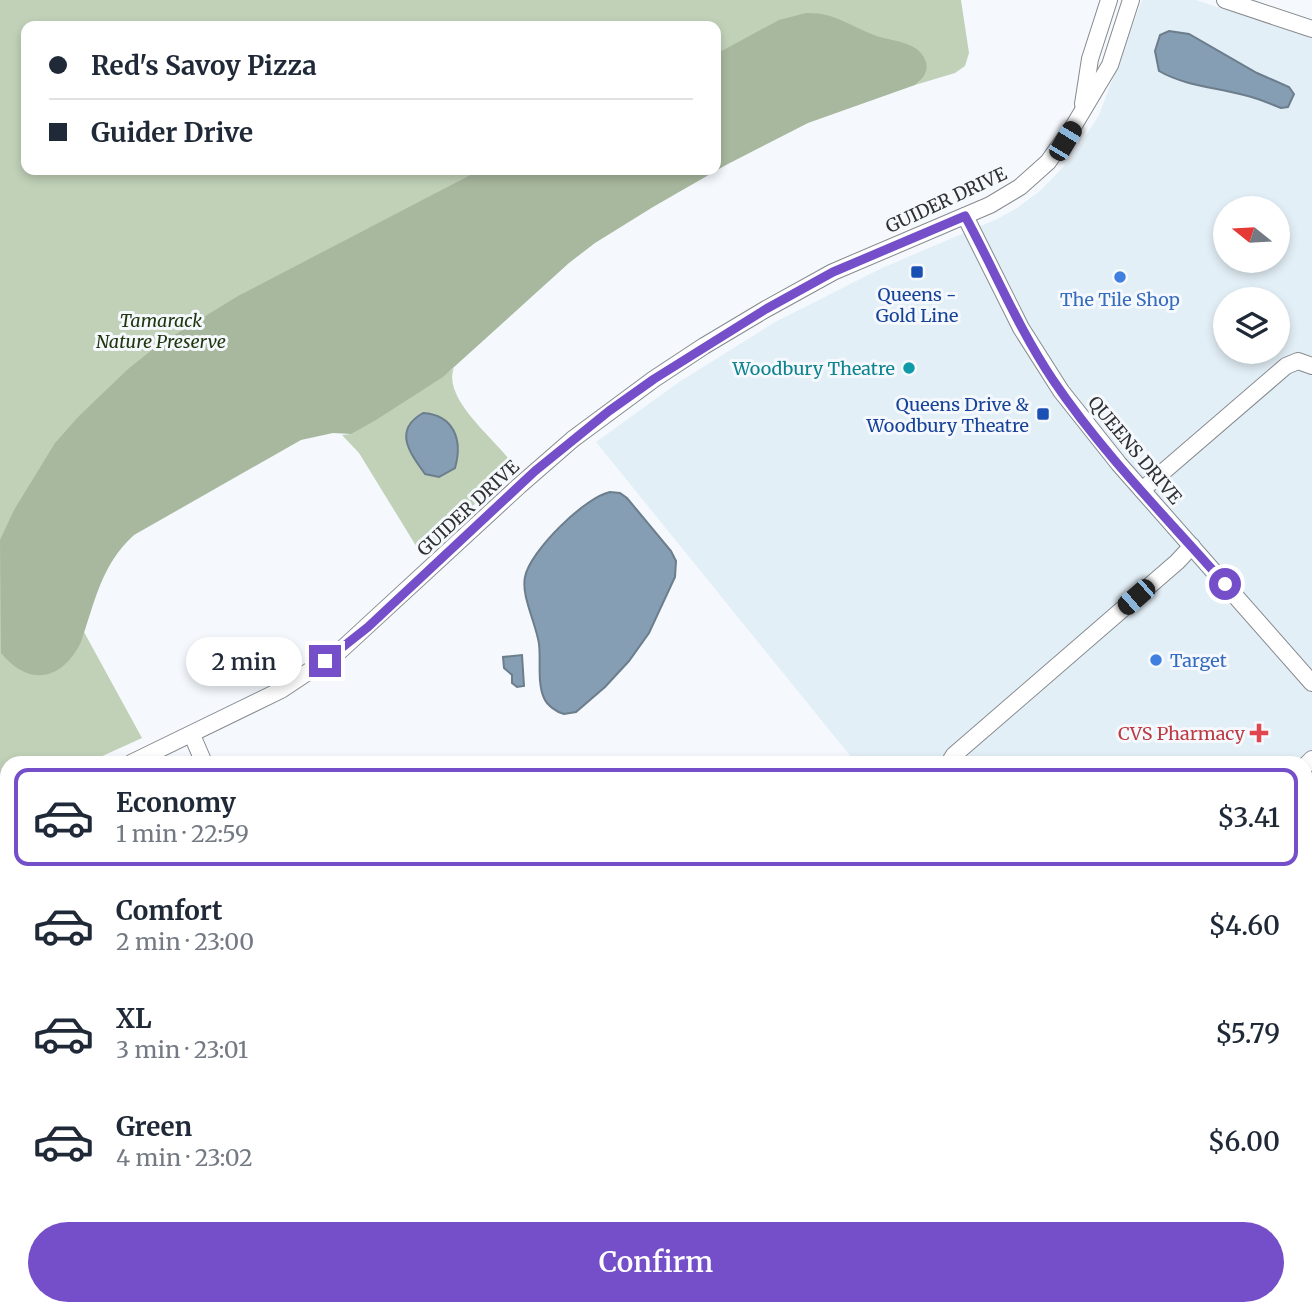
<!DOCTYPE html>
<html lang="en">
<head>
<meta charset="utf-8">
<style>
  :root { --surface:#fff; --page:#f2f2f3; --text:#1f2937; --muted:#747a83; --line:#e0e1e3; --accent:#754fc9 }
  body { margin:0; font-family:Merriweather,serif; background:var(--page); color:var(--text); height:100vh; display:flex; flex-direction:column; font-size:26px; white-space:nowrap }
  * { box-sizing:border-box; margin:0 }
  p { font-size:23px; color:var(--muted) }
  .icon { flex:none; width:38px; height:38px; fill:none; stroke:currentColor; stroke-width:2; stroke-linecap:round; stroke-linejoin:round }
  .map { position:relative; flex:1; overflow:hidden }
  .panel { position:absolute; left:0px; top:756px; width:1312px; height:560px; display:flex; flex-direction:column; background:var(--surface); border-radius:21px 21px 0 0; box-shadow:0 4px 10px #0003 }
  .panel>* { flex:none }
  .top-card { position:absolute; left:21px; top:21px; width:700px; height:154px; border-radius:14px; box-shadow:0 4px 10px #0003; display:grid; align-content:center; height:154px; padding:0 28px; background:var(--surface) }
  .needle { width:46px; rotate:288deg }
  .controls { position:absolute; left:1213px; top:196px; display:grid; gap:14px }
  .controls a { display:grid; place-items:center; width:77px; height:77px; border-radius:50%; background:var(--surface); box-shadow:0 4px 10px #0003; font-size:35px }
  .end { position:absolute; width:32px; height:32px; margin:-16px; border:9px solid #754fc9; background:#fff; box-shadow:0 0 0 4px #fff }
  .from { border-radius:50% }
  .bubble { position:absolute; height:49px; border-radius:24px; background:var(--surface); box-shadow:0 4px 10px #0003; font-size:23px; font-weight:600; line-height:49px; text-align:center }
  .car { position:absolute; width:21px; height:42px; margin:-21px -10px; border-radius:9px; box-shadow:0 0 5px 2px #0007; background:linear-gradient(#222 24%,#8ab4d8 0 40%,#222 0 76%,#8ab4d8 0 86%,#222 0) }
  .top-card b { display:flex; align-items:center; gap:24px; height:66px; font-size:26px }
  .top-card b+b { border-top:2px solid var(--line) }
  .top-card i { width:18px; height:18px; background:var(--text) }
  ul { padding:12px 0 0; list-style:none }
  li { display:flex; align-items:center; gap:21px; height:98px; margin:0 14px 10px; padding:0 14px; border:4px solid transparent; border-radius:14px }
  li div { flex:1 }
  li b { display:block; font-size:26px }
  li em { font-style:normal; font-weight:600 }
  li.current { border-color:var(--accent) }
  li>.icon { width:63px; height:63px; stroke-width:1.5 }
  .action { display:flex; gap:14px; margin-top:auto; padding:14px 28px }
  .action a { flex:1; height:80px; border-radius:42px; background:var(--accent); color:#fff; font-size:28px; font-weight:600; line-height:80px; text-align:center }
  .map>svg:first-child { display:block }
  .built { fill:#e3eff7; fill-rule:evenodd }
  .green { fill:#c1d1b8 }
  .forest { fill:#a8b89e }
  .water { fill:#869eb3; stroke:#6c7d8c; stroke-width:2 }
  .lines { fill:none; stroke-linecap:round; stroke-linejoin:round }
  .minor-casing { stroke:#868a8e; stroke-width:18 }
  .highway-casing { stroke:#868a8e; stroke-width:25 }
  .minor { stroke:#fff; stroke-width:16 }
  .highway { stroke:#fff; stroke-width:23 }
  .route { stroke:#754fc9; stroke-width:9 }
  .transit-dot { fill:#1a4fb4; stroke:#f5f9fd; stroke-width:2.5 }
  .shop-dot { fill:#3f7fe0; stroke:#f5f9fd; stroke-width:2.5 }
  .culture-dot { fill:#0f9aa8; stroke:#f5f9fd; stroke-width:2.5 }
  .health-dot { fill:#e0444e; stroke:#f5f9fd; stroke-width:2.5 }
  .labels { text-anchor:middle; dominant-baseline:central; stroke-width:6; stroke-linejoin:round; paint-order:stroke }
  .street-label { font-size:18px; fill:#2e3031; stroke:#f5f9fd }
  .transit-label { font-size:18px; fill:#164399; stroke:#f5f9fd }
  .shop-label { font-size:18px; fill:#366cbe; stroke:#f5f9fd }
  .park-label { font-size:18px; font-style:italic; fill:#20370e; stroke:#f5f9fd }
  .culture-label { font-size:18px; fill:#0d838f; stroke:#f5f9fd; text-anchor:end }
  .health-label { font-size:18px; fill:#be3a42; stroke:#f5f9fd; text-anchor:end }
</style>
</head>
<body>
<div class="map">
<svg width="1312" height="1316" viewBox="0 0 1312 1316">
  <rect width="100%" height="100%" fill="#f5f9fd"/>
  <path class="built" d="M1142,0H1196L1312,38V1316H305L300,1309H1306V763H856L596,442L679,382L775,322L882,268L997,219L1017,208L1041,190L1071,159L1099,115ZM1225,208H1278V261H1225ZM1225,299H1278V352H1225Z"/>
  <g class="green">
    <path d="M0,0H961L969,53L965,66L955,73L915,85L920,81L810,117L716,168V26H26V170H713L576,252L425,388L454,368C442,397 492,437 508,458L509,463L489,482L491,483L512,465L504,477L421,554L359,453L342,435L351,434L343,412L55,579L142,738L87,763H7V799L0,802Z"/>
    <polygon points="0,1144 7,1152 7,1199 0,1192"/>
    <polygon points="0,1244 7,1251 7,1309 59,1309 65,1316 2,1316"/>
    <polygon points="106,1309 141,1309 147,1316 113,1316"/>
  </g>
  <path class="forest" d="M806,13C834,12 850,26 874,35C891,42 919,40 926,62C929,72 922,79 915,85L808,123L726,165L653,207L595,243L569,263L443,377L376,420L351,434L333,433L301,440L134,535C101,565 95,602 81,642C62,681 29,687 1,653L0,540L14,510L55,443L79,416L128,369L158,345L238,296L480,170H716V54L779,20Z"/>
  <g class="water">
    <path d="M1169,31L1189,34L1257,73L1289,87L1294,94L1288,107L1281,108C1269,103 1257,98 1244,95C1215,87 1185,86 1159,71L1155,51L1160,35Z"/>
    <path d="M423,413C454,415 463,440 455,468L439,477L425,474C409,452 393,430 423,413Z"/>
    <path d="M610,492L620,493L627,498L671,551L676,561L675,577L649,633L629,661L605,687L576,712L564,714C556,712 547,705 544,698C537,683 541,660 539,644C536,623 521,596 525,577C530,551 585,497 610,492Z"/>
    <polygon points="522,655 524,686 517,687 512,683 512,675 504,668 503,657"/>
  </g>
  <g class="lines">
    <defs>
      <g id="minor">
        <polyline points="1225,0 1312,29"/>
        <polyline points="1083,104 1090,59 1109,0"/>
        <polyline points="965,216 1021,328 1061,391 1119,464 1312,683"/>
        <polyline points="1142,490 1286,366 1298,361 1312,366"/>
        <polyline points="192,735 204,763"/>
        <polyline points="131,763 281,690 341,650 519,486 573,439 654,379 704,346 766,309 833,272 990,205 1020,187 1048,162 1073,127 1110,65 1131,0"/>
        <polyline points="949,763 954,755 1177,562 1192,546"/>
        <polyline points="1306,765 1312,759"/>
        <polyline points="0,844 7,843"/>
        <polyline points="0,1011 7,1018"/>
        <polyline points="1306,1044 1312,1038"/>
        <polyline points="1306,1246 1312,1241"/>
        <polyline points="280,1309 285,1316"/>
        <polyline points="498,1316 501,1309"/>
        <polyline points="713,1316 715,1309"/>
        <polyline points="1062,1316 1064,1309"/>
        <polyline points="1232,1316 1232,1309"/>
        <polyline points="1253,1316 1254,1309"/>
      </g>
      <g id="highway">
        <polyline points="0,1117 7,1125"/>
        <polyline points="0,1218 7,1226"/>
        <polyline points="82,1309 89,1316"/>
        <polyline points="164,1309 170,1316"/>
      </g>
    </defs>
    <use href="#minor" class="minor-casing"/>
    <use href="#highway" class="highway-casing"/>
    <use href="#minor" class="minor"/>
    <use href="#highway" class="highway"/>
  </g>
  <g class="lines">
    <path class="route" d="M325,661L368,627L535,471L609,411L654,379L766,309L833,272L965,216C995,271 1018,328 1053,380C1103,454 1167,518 1225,584"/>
  </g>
  <g class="transit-dot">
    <rect x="910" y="265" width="14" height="14" rx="3.5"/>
    <rect x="1036" y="407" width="14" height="14" rx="3.5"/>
  </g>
  <g class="shop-dot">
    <circle cx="1120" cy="277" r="7"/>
    <circle cx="1156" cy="660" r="7"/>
  </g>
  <circle class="culture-dot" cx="909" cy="368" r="7"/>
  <path class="health-dot" d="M1255.5 722.5h7v7h7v7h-7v7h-7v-7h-7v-7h7z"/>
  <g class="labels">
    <g class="street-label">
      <text transform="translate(946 200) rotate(-25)">GUIDER DRIVE</text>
      <text transform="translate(1135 450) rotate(50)">QUEENS DRIVE</text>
      <text transform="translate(468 508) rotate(-43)">GUIDER DRIVE</text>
    </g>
    <g class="transit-label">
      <text x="917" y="294">Queens -<tspan x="917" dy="21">Gold Line</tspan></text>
      <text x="1029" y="404" text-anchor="end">Queens Drive &amp;<tspan x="1029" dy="21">Woodbury Theatre</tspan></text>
    </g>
    <g class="shop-label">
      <text x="1120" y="299">The Tile Shop</text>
      <text x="1170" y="660" text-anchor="start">Target</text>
    </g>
    <g class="park-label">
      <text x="161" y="320">Tamarack<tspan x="161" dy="21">Nature Preserve</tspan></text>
    </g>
    <g class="culture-label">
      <text x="895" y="368">Woodbury Theatre</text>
    </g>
    <g class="health-label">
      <text x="1245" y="733">CVS Pharmacy</text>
    </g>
  </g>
</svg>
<div class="controls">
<a><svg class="needle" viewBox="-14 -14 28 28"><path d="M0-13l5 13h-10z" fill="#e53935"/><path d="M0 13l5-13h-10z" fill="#747a83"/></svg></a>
<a><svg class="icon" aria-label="layers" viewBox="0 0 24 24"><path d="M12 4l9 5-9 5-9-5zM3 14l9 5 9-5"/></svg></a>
</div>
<i class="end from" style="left:1225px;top:584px"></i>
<i class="end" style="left:325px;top:661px"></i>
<div class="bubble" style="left:186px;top:637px;width:116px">2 min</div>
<i class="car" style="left:1065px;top:141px;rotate:31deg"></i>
<i class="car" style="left:1136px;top:597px;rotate:229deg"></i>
<div class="top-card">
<b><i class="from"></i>Red's Savoy Pizza</b>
<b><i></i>Guider Drive</b>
</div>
<section class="panel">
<ul>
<li class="current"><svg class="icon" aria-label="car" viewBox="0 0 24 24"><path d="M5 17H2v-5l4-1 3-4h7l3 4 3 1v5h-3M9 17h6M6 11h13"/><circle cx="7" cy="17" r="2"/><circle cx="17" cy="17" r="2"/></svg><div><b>Economy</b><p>1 min · 22:59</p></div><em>$3.41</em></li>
<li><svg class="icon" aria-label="car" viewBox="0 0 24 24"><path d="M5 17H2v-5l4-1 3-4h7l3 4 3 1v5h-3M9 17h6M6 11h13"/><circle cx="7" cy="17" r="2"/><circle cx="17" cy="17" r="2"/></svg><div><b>Comfort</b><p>2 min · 23:00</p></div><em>$4.60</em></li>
<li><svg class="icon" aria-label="car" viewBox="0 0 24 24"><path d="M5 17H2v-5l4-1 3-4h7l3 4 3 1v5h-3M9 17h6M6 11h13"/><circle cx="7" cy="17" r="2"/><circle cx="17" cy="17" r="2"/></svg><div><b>XL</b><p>3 min · 23:01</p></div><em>$5.79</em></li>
<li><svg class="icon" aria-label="car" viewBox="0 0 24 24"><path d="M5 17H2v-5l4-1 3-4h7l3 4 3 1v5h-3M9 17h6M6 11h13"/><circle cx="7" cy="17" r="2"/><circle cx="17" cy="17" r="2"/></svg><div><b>Green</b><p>4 min · 23:02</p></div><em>$6.00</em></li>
</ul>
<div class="action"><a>Confirm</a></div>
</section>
</div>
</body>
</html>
